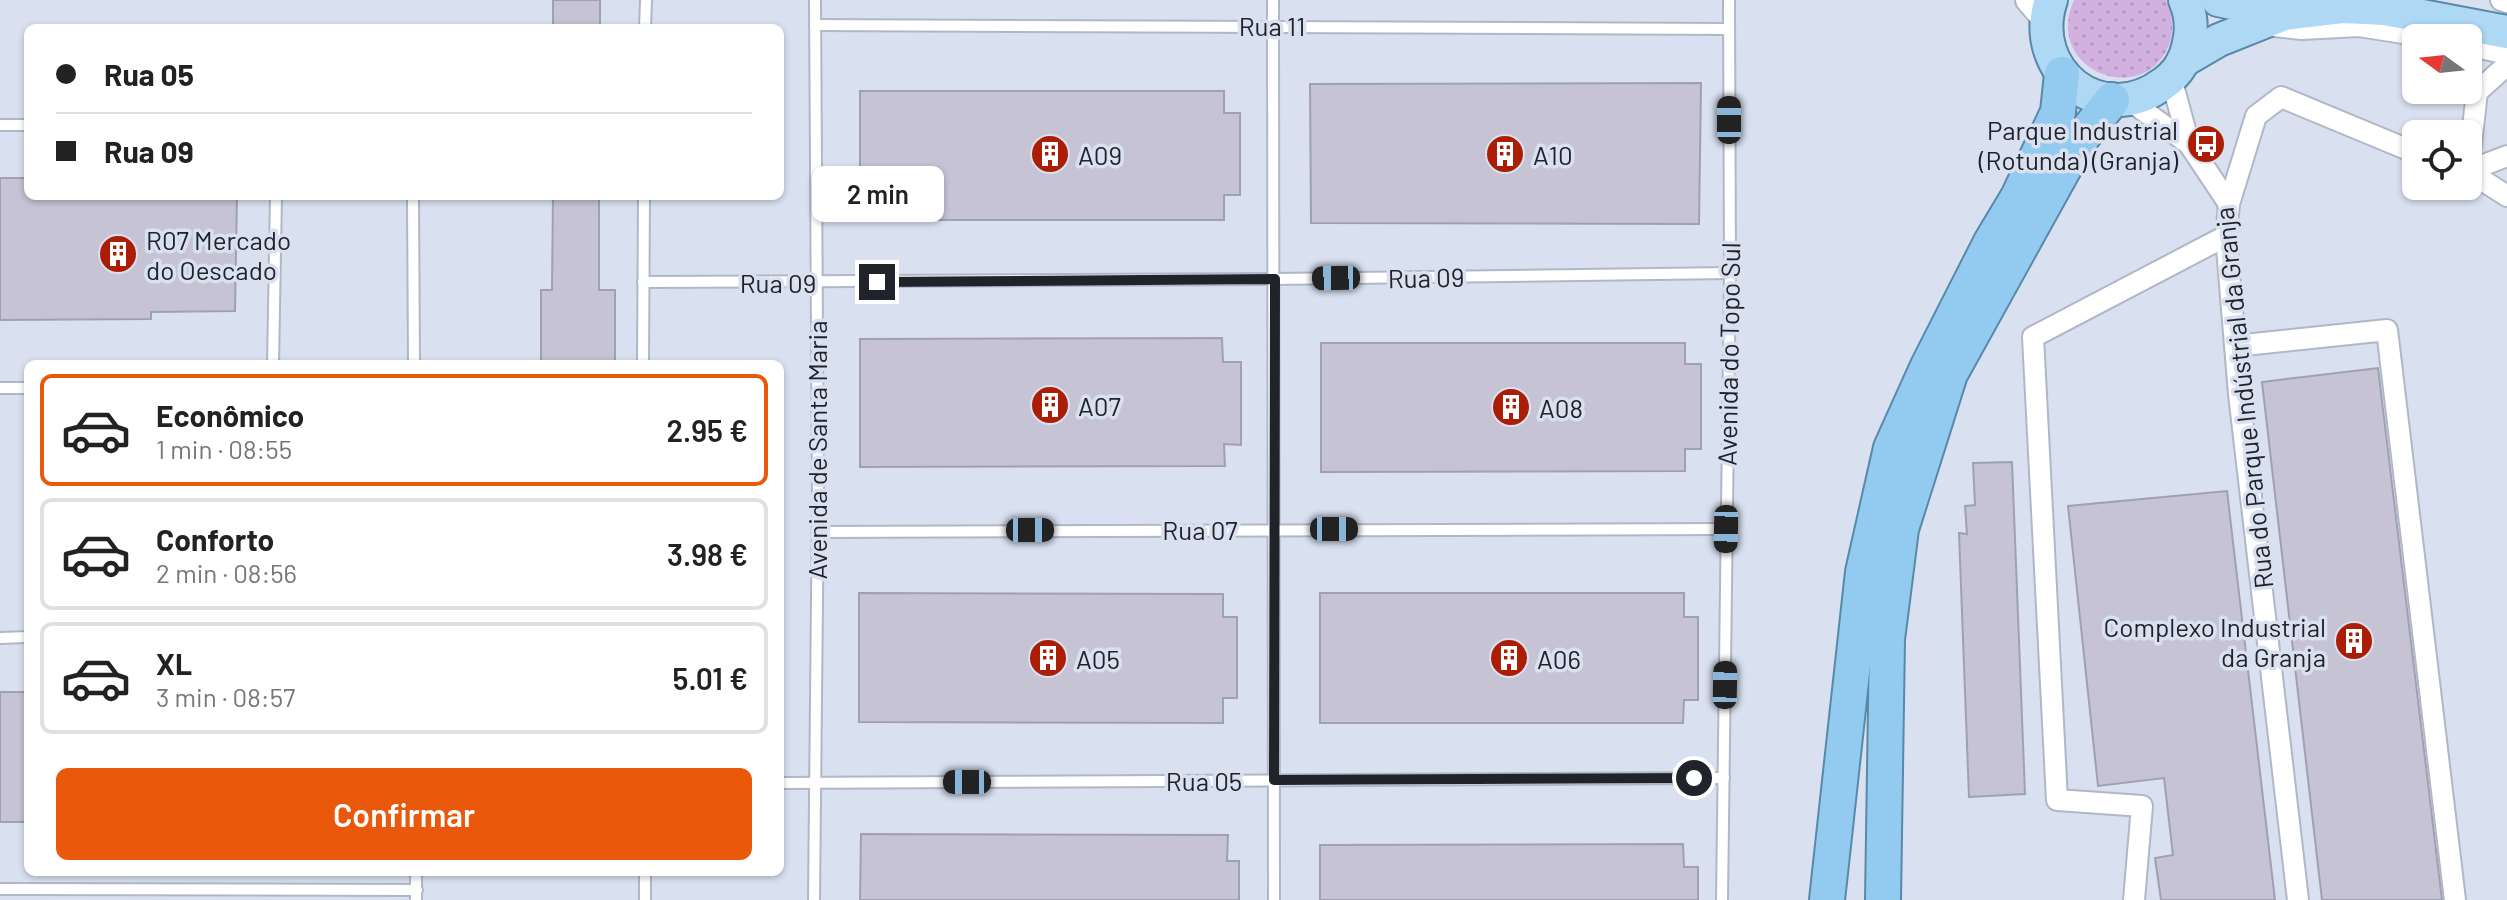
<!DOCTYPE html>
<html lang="pt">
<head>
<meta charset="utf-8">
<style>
  :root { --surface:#fff; --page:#f6f6f6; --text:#222; --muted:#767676; --line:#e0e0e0; --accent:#ea580c }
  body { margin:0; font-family:Barlow,sans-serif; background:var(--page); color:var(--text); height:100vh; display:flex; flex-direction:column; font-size:30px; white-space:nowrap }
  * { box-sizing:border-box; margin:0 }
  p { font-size:26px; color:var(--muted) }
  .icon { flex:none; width:44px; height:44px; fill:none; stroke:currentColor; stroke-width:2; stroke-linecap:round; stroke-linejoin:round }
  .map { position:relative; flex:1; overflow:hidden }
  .panel { position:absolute; left:24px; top:360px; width:760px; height:516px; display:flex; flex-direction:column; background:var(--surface); border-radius:12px; box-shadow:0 2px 6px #0004 }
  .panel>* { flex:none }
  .top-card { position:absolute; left:24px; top:24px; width:760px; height:176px; border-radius:12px; box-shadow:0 2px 6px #0004; display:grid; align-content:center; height:176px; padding:0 32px; background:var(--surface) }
  .needle { width:52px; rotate:285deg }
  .tools { position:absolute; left:2402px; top:24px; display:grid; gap:16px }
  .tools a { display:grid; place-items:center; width:80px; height:80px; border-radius:12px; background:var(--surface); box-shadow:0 2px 6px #0004; font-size:40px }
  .end { position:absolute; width:36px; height:36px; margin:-18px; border:10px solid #202329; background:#fff; box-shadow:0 0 0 4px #fff }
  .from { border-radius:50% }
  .bubble { position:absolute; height:56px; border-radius:12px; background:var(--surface); box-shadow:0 2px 6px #0004; font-size:26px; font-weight:600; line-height:56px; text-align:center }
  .car { position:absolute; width:24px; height:48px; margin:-24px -12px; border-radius:10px; box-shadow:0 0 6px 2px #0007; background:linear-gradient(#222 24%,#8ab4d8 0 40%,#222 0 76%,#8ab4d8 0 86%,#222 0) }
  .top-card b { display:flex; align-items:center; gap:28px; height:76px; font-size:30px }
  .top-card b+b { border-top:2px solid var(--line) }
  .top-card i { width:20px; height:20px; background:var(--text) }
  ul { padding:14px 0 0; list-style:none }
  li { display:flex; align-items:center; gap:24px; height:112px; margin:0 16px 12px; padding:0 16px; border:4px solid var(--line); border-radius:12px }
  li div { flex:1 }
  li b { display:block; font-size:30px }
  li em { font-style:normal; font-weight:600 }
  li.on { border-color:var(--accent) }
  li>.icon { width:72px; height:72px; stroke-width:1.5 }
  .primary-button { display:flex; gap:16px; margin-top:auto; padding:16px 32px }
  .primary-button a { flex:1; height:92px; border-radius:12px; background:var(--accent); color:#fff; font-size:32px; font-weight:600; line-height:92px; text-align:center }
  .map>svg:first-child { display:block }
  .grass { fill:url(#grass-dots) }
  .building { fill:#c5c3d4; stroke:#a1a0b0; stroke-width:2 }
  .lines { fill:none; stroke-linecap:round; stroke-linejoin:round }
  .service-casing { stroke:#b0b7c7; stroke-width:14 }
  .minor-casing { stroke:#b0b7c7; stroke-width:24 }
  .tertiary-casing { stroke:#b0b7c7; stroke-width:28 }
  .primary-casing { stroke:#5988a8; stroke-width:36 }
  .trunk-casing { stroke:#5988a8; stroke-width:38 }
  .service { stroke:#fff; stroke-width:10 }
  .minor { stroke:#fff; stroke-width:20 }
  .tertiary { stroke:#fff; stroke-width:24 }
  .primary { stroke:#aed8f4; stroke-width:32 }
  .trunk { stroke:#93cbf0; stroke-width:34 }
  .route { stroke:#202329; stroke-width:10 }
  .labels { text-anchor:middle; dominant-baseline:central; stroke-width:7; stroke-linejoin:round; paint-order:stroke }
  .street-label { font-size:26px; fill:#202329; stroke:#d9e1f1 }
  .poi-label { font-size:26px; fill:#202329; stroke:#d9e1f1; text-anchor:start }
</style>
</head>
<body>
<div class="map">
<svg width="2507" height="900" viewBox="0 0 2507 900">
  <defs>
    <pattern id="grass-dots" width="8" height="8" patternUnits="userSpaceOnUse" patternTransform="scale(2)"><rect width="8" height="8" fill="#d2b1e1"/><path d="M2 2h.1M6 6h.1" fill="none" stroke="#b498c1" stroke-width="1.8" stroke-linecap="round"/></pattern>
  </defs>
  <rect width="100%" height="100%" fill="#d9e1f1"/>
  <path class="grass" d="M2074,0H2166C2172,13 2174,28 2170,42C2147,110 2042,72 2074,0Z"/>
  <g class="building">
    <rect x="553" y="0" width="47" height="28"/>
    <polygon points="1701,83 1699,224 1311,223 1310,84"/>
    <polygon points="860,91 1224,91 1224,113 1240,113 1240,195 1224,195 1224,220 860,220"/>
    <polygon points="0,178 28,178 28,196 237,196 235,311 151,312 151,319 0,320"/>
    <polygon points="553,196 599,196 599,290 615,290 615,364 541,364 541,290 552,290"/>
    <polygon points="1222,338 1223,362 1241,362 1241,445 1224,444 1225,466 860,467 860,339"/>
    <polygon points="1321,343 1685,343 1685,364 1701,364 1701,449 1685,449 1685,471 1321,472"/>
    <polygon points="2378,368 2442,900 2322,900 2262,382"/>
    <polygon points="2012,462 2025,794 1969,797 1959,533 1967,534 1965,506 1975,505 1973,463"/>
    <polygon points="2227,491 2275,900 2161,900 2155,858 2173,855 2164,778 2098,786 2068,506"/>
    <polygon points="859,593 1223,594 1223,617 1237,617 1237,698 1223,698 1223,723 859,722"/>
    <polygon points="1320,593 1684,593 1684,617 1698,617 1698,700 1684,700 1683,723 1320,723"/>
    <rect x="0" y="692" width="28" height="130"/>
    <polygon points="861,834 1228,835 1227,861 1239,861 1239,900 860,900"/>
    <polygon points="1683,844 1684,867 1698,867 1698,900 1320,900 1320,845"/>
  </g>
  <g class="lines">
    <defs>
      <g id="service">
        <polyline points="1273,0 1274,900"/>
        <polyline points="815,25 1729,29"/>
        <polyline points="645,28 646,0"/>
        <polyline points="0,125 28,125"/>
        <polyline points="413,196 414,364"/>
        <polyline points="643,282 1275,279 1730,273"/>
        <polyline points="273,364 276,196"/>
        <polyline points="643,364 644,196"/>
        <polyline points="0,388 28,388"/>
        <polyline points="817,532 1726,529"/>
        <polyline points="0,638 28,637"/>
        <polyline points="780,783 1724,778"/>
        <polyline points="416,872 416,900"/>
        <polyline points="0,889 417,890"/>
        <polyline points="645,900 645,872"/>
        <polyline points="814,900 818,499 815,0"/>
        <polyline points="1722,900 1730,273 1729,0"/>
      </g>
      <g id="minor">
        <polyline points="2501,0 2507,2"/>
        <polyline points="2273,26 2302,29 2359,26 2435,38"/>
        <polyline points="2468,45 2507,54"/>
        <polyline points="2468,68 2477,92"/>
        <polyline points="2171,78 2189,144 2229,204"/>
        <polyline points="2129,100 2189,144"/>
        <polyline points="2468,171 2477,92 2507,65"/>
        <polyline points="2468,171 2507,196"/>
        <polyline points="2468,171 2507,156"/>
        <polyline points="2235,346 2387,330 2455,900"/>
        <polyline points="2134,900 2142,806 2057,800 2033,337 2226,236"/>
        <polyline points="2298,900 2239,394 2226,236 2229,204 2256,116 2281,97 2416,153"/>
      </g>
      <polyline id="tertiary" points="2028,0 2046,21"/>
      <g id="primary">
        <path d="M2051,0C2027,72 2103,130 2164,83C2174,76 2182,66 2186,54C2192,35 2193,19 2185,0"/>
        <polyline points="2218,0 2284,14"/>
        <polyline points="2183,61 2219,40 2284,14 2342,7 2385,9 2507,32"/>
      </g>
      <g id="trunk">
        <polyline points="1827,900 1863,572 1891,448 1928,366 1991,242 2018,197 2058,112 2062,74"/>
        <polyline points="1883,900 1887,639 1901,529 1950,374 2079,141 2112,100"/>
      </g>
    </defs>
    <use href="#service" class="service-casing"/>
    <use href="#minor" class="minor-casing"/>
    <use href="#tertiary" class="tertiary-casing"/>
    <use href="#primary" class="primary-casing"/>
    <use href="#trunk" class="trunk-casing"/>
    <use href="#service" class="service"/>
    <use href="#minor" class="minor"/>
    <use href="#tertiary" class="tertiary"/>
    <use href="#primary" class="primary"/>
    <use href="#trunk" class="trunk"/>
  </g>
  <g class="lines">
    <polyline class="route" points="877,282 1275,279 1274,780 1694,778"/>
  </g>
  <defs>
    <symbol id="bus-disc" viewBox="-11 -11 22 22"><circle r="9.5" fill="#ac1d06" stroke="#d9e1f1"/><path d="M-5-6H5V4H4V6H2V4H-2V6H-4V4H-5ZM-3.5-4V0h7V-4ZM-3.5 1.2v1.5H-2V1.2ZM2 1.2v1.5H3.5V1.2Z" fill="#fff"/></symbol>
    <symbol id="building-disc" viewBox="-11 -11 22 22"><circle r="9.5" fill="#ac1d06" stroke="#d9e1f1"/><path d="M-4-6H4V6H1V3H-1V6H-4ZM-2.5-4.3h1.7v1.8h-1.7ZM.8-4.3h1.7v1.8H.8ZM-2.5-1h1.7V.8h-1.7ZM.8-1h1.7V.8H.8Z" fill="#fff"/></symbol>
  </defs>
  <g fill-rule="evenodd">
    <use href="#bus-disc" x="2184" y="122" width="44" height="44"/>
    <use href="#building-disc" x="1028" y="132" width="44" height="44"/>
    <use href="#building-disc" x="1483" y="132" width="44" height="44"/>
    <use href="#building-disc" x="96" y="232" width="44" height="44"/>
    <use href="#building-disc" x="1028" y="383" width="44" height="44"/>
    <use href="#building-disc" x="1489" y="385" width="44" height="44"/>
    <use href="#building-disc" x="2332" y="619" width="44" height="44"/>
    <use href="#building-disc" x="1026" y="636" width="44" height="44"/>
    <use href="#building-disc" x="1487" y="636" width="44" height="44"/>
  </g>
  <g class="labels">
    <g class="street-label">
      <text x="1272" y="25">Rua 11</text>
      <text transform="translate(1426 277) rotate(-1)">Rua 09</text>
      <text x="778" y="282">Rua 09</text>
      <text transform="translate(1728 354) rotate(-89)">Avenida do Topo Sul</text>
      <text transform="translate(2243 398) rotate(-96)">Rua do Parque Indústrial da Granja</text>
      <text transform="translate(816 450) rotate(-90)">Avenida de Santa Maria</text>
      <text x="1200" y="529">Rua 07</text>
      <text x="1204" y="780">Rua 05</text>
    </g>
    <g class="poi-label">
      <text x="2178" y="129" text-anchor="end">Parque Industrial<tspan x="2178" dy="30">(Rotunda) (Granja)</tspan></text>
      <text x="1078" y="154">A09</text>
      <text x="1533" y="154">A10</text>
      <text x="146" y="239">R07 Mercado<tspan x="146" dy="30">do Oescado</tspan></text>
      <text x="1078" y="405">A07</text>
      <text x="1539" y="407">A08</text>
      <text x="2326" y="626" text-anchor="end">Complexo Industrial<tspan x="2326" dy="30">da Granja</tspan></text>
      <text x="1076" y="658">A05</text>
      <text x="1537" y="658">A06</text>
    </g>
  </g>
</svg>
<div class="tools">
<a><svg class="needle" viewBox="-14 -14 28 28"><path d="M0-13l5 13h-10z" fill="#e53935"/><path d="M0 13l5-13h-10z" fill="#767676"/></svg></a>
<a><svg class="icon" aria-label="locate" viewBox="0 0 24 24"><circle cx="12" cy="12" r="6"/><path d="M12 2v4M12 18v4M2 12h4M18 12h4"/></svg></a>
</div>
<i class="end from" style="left:1694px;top:778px"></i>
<i class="end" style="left:877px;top:282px"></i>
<div class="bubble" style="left:812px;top:166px;width:132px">2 min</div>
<i class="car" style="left:1729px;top:120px;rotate:0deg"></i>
<i class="car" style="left:1336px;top:278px;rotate:269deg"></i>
<i class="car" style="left:1334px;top:529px;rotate:90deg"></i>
<i class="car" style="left:1726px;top:529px;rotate:181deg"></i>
<i class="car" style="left:1030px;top:530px;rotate:90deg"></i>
<i class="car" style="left:1725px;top:685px;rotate:1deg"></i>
<i class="car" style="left:967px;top:782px;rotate:270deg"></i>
<div class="top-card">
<b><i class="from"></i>Rua 05</b>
<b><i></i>Rua 09</b>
</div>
<section class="panel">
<ul>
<li class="on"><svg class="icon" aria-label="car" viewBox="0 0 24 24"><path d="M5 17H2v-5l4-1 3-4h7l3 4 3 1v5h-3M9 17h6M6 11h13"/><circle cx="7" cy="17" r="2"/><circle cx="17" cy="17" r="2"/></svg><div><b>Econômico</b><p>1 min · 08:55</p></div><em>2.95 €</em></li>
<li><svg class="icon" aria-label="car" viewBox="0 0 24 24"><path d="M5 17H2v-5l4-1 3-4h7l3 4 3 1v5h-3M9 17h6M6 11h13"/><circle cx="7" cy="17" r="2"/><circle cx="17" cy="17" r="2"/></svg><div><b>Conforto</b><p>2 min · 08:56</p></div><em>3.98 €</em></li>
<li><svg class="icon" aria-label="car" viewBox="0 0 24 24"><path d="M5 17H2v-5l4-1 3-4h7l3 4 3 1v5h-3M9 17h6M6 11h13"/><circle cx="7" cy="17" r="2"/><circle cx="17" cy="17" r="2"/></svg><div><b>XL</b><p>3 min · 08:57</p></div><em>5.01 €</em></li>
</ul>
<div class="primary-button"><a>Confirmar</a></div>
</section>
</div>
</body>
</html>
